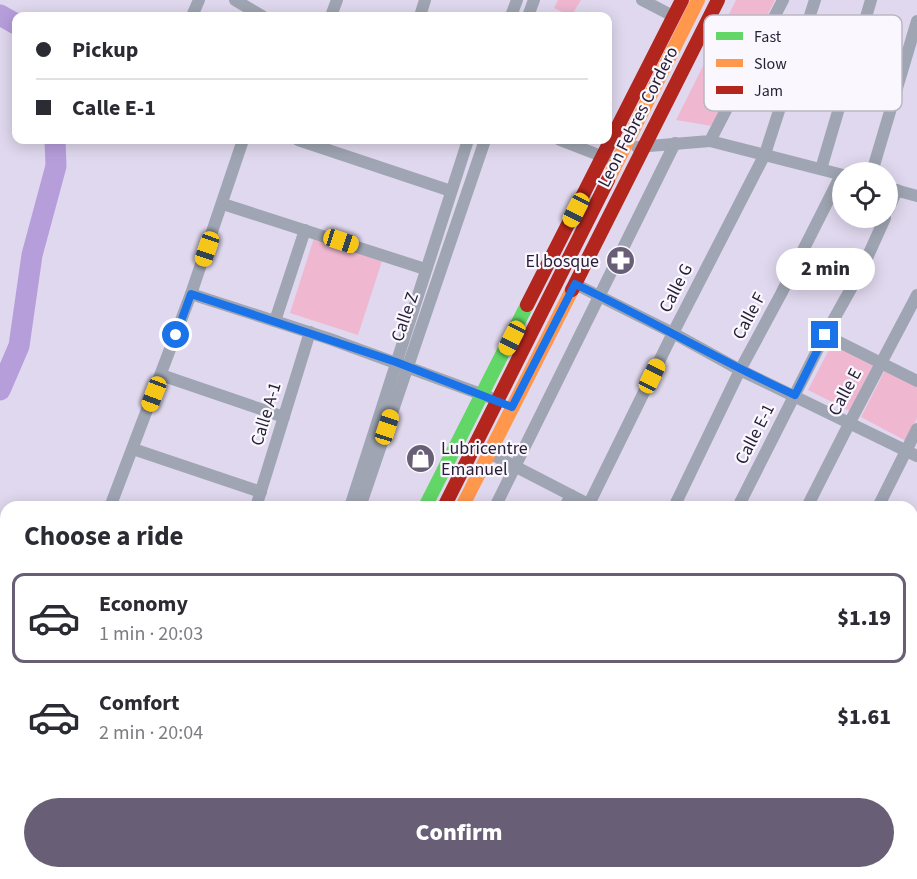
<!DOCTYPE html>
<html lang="en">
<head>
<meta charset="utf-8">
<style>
  :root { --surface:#fff; --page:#f2f2f3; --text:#2b2b33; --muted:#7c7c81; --line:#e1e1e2; --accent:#685f76 }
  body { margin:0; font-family:"Source Sans 3",sans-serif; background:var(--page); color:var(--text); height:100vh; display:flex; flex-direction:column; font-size:22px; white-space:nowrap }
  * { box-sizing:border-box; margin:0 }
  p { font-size:20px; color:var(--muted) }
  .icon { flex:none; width:33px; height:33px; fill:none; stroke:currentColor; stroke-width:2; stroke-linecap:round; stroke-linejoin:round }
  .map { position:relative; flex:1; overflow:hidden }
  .sheet { position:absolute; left:0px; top:501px; width:918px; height:378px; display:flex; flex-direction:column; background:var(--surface); border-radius:18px 18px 0 0; box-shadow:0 3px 15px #0003 }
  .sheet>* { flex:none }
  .top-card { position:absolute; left:12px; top:12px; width:600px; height:132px; border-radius:12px; box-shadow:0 3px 15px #0003; display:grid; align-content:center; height:132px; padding:0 24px; background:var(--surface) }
  .controls { position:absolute; left:832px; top:162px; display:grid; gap:12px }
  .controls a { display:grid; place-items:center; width:66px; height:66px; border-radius:50%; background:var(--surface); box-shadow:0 3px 15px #0003; font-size:30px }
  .end { position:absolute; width:27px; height:27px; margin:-14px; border:8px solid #1a73e8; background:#fff; box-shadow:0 0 0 3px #fff }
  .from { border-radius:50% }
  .bubble { position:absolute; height:42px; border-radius:21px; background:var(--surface); box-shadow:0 3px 15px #0003; font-size:20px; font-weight:800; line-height:42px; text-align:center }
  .car { position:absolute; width:18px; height:36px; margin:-18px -9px; border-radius:8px; box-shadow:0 0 4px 2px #0007; background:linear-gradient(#f5c518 24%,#345 0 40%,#f5c518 0 76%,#345 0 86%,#f5c518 0) }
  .top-card b { display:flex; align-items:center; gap:21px; height:57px; font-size:22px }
  .top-card b+b { border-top:2px solid var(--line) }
  .top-card i { width:15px; height:15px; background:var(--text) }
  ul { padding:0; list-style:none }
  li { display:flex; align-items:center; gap:18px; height:90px; margin:0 12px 9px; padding:0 12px; border:3px solid transparent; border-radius:12px }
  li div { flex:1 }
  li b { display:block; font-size:22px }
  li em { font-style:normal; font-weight:800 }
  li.current { border-color:var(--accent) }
  li>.icon { width:54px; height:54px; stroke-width:1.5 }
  h2 { padding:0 24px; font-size:27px; line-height:72px }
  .button { display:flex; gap:12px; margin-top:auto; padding:12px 24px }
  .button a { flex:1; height:69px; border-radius:36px; background:var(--accent); color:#fff; font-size:24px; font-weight:800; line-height:69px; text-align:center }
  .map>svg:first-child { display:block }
  .green { fill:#efb8d0 }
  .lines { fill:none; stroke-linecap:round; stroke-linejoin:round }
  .river { stroke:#b69edb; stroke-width:21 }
  .street { stroke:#9fa5b2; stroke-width:12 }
  .fast { stroke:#63d668; stroke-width:14 }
  .slow { stroke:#ff974d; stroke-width:14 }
  .jam { stroke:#b3261e; stroke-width:14 }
  .route { stroke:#1a73e8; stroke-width:8 }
  .labels { text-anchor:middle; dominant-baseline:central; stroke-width:4.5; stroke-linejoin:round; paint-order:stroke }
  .street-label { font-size:18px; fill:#271e35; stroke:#faf8fe }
  .poi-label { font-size:18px; fill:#271e35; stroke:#faf8fe; text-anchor:end }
  .key { fill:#faf8fe; stroke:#bbb7c2; stroke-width:1.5 }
  .key-label { font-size:16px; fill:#271e35 }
</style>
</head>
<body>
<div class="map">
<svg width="917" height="879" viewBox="0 0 917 879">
  <rect width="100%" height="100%" fill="#e0d8ee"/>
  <g class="green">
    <polygon points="558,0 581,0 571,16 554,8"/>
    <polygon points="736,0 775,0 712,126 676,120"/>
    <polygon points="315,235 383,258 358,335 290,313"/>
    <polygon points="833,342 874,363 850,411 808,390"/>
    <polygon points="886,368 917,385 917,418 906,441 861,417"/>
  </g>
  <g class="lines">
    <g class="river">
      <polyline points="0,15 16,24"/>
      <polyline points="0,390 19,346 32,255 56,166 55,140"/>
    </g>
    <g class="street">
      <polyline points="235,0 262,16"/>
      <polyline points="642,0 673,16"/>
      <polyline points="192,16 199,0"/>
      <polyline points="331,16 337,0"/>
      <polyline points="420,16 425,0"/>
      <polyline points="511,16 517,0"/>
      <polyline points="528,16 534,0"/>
      <polyline points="298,140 451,191"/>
      <polyline points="560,140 609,159"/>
      <polyline points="710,141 843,175"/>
      <polyline points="637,147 710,141 783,0"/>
      <polyline points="821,169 871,0"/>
      <polyline points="872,172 917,21"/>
      <polyline points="888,188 917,196"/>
      <polyline points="223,204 425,269"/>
      <polyline points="888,210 897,190"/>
      <polyline points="575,284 673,333 740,370 917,456"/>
      <polyline points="191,294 330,339 489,397"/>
      <polyline points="275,321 305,230"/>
      <polyline points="825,335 917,381"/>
      <polyline points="161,375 284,417"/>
      <polyline points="133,449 261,492"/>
      <polyline points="489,453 594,507"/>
      <polyline points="589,504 673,333 765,154 815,0"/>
      <polyline points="110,507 191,294 243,140"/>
      <polyline points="256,507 310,332"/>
      <polyline points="350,507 468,140"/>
      <polyline points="360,507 485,140"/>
      <polyline points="495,507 675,143"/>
      <polyline points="565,507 571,495"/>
      <polyline points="674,507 740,370 781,294 841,175"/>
      <polyline points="738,507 825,335 862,269 885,218"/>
      <polyline points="807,507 850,422 917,295"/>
      <polyline points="878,507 917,429"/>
      <polyline points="912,600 917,590"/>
      <polyline points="912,676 917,678"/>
      <polyline points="912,718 917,707"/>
      <polyline points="912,856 917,847"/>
      <polyline points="284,873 294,879"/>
      <polyline points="572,873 585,879"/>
      <polyline points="879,873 895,879"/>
      <polyline points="304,879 307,873"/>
      <polyline points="379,879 382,873"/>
      <polyline points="464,879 467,873"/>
      <polyline points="536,879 539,873"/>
      <polyline points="609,879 612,873"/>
      <polyline points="692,879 695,873"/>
      <polyline points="769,879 772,873"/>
    </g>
    <g class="fast">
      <polyline points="425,507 527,305"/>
      <polyline points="256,879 259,873"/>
    </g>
    <g class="slow">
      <polyline points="608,180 698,0"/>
      <polyline points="462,507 572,290"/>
      <polyline points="276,879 279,873"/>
    </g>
    <g class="jam">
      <polyline points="572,290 718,0"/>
      <polyline points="527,305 682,0"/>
      <polyline points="444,507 608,180"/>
    </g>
  </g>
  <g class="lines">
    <path class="route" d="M176,335L191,294L396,362L512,407L575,284C649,319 720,361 795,395L825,335"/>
  </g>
  <defs>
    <symbol id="pharmacy-disc" viewBox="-11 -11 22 22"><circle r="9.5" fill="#685f76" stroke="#faf8fe"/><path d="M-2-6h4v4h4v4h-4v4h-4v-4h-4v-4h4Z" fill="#fff"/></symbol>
    <symbol id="shop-disc" viewBox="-11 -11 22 22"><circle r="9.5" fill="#685f76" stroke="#faf8fe"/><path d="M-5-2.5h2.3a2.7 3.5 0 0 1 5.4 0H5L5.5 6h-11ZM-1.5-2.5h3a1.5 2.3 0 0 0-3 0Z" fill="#fff"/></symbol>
  </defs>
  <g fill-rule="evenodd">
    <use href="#pharmacy-disc" x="604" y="244" width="33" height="33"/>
    <use href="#shop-disc" x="404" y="442" width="33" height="33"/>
  </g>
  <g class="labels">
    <g class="street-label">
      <text transform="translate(638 117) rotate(-63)">Leon Febres Cordero</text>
      <text transform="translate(676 288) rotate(-63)">Calle G</text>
      <text transform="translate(749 316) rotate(-62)">Calle F</text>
      <text transform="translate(405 317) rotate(-71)">Calle Z</text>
      <text transform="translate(845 392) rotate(-62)">Calle E</text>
      <text transform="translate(266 414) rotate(-73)">Calle A-1</text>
      <text transform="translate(755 434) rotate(-63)">Calle E-1</text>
    </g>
    <g class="poi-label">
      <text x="599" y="261">El bosque</text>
      <text x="441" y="448" text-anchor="start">Lubricentre<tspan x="441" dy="21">Emanuel</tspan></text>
    </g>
  </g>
  <rect x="704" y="15" width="198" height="96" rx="9" class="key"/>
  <rect x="716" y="32" width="27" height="8" fill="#63d668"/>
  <rect x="716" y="59" width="27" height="8" fill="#ff974d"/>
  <rect x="716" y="86" width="27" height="8" fill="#b3261e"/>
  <g class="key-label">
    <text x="754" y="42">Fast</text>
    <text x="754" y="69">Slow</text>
    <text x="754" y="96">Jam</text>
  </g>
</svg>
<div class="controls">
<a><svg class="icon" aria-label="locate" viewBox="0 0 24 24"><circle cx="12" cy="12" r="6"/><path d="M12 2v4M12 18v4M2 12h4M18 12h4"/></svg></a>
</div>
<i class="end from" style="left:176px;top:335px"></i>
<i class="end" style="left:825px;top:335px"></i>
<div class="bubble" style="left:776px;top:248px;width:99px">2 min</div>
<i class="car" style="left:576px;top:210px;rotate:207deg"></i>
<i class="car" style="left:341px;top:241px;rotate:108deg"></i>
<i class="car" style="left:207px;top:249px;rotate:199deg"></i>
<i class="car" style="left:512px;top:338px;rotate:207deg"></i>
<i class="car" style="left:652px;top:376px;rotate:26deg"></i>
<i class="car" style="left:154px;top:394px;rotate:201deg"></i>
<i class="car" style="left:387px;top:427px;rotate:18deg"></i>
<div class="top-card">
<b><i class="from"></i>Pickup</b>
<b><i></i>Calle E-1</b>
</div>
<section class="sheet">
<h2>Choose a ride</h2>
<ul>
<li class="current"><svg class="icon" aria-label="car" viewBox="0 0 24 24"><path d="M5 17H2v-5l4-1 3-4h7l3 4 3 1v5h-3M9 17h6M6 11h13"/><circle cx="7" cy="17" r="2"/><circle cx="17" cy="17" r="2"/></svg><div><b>Economy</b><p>1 min · 20:03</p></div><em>$1.19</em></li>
<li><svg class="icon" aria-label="car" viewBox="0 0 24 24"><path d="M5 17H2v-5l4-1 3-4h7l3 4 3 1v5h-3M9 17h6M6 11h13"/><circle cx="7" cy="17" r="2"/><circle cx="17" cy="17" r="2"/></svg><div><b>Comfort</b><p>2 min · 20:04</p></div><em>$1.61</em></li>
</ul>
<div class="button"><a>Confirm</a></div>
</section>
</div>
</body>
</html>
